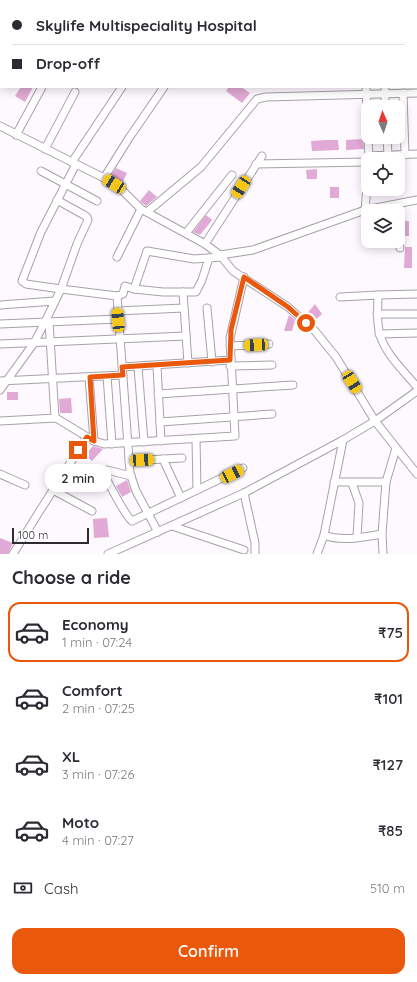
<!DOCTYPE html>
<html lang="en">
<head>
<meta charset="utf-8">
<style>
  :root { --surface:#fff; --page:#f7f7f7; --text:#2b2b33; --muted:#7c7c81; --line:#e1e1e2; --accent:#ea580c }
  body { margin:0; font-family:Quicksand,sans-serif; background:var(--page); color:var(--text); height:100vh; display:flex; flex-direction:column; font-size:15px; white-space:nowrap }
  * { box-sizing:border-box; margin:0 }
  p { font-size:13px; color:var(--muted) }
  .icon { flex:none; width:22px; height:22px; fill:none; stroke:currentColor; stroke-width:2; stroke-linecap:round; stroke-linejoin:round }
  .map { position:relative; height:554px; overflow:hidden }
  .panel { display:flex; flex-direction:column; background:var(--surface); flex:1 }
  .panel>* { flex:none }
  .guide { position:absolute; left:0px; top:0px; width:417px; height:88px; box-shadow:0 2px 10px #0003; display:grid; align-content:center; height:88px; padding:0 12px; background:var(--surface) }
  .needle { width:26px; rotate:357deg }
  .fabs { position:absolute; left:361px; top:100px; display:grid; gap:8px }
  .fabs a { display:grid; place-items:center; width:44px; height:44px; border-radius:8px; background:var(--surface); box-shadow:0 2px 10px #0003; font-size:20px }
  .scale { position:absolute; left:12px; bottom:10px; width:77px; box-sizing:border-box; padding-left:4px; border:2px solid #2d2b2e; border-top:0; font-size:11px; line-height:14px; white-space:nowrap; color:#2d2b2e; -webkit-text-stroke:3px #fff; paint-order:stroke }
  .end { position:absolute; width:18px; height:18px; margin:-9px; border:5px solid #ea580c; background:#fff; box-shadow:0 0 0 2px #fff }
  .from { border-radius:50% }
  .bubble { position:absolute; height:28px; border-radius:12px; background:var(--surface); box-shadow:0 2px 10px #0003; font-size:13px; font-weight:600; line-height:28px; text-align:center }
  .car { position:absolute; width:12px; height:24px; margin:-12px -6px; border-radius:5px; box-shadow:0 0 3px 1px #0007; background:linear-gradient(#f5c518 24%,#345 0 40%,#f5c518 0 76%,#345 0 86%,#f5c518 0) }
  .guide b { display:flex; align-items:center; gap:14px; height:38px; font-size:15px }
  .guide b+b { border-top:1px solid var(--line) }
  .guide i { width:10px; height:10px; background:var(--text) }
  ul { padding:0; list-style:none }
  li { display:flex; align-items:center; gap:12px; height:60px; margin:0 8px 6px; padding:0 4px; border:2px solid transparent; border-radius:12px }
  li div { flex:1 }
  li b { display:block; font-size:15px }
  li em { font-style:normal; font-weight:600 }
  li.current { border-color:var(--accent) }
  li>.icon { width:36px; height:36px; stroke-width:1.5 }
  h2 { padding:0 12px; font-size:18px; line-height:48px }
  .pay { display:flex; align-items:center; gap:10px; height:44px; padding:0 12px; font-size:15px }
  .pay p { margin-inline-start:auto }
  .action { display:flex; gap:8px; margin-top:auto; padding:8px 12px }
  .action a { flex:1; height:46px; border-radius:12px; background:var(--accent); color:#fff; font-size:16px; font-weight:600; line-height:46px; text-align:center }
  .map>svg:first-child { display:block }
  .building { fill:#e1a9d5 }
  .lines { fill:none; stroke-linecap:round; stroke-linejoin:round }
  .minor-casing { stroke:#a7a2a9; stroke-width:9 }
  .minor { stroke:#fff; stroke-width:7 }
  .route { stroke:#ea580c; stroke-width:5 }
</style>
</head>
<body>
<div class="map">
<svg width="417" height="554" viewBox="0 0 417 554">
  <rect width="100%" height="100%" fill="#fdf9fe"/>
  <g class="building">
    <polygon points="21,87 33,87 25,102 15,96"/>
    <polygon points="229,87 241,87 250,93 242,103 226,91"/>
    <polygon points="363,139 364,149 346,150 346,140"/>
    <polygon points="327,140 338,140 339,150 312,151 311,141"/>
    <polygon points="116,168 127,173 123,182 111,176"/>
    <polygon points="317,169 317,179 307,179 306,170"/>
    <rect x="330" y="187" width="9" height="11"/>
    <polygon points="149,190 157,197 146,206 140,201"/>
    <polygon points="206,215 212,220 200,235 193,232"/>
    <polygon points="401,221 409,221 409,236 403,236 401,230"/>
    <polygon points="405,247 412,247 412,268 404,268"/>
    <polygon points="315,304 322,314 313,322 306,315"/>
    <polygon points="289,315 295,320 292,331 284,331"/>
    <rect x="7" y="392" width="11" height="8"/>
    <polygon points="71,398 72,413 60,413 59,399"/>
    <polygon points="93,446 103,449 92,461 85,455"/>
    <polygon points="127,480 131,492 122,497 116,486"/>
    <polygon points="107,518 109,537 94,538 93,519"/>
    <polygon points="0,538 13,543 8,554 0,554"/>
  </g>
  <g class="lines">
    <defs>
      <g id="minor">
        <polyline points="362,0 362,1"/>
        <polyline points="13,1 14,0"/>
        <polyline points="0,18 1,17"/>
        <polyline points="366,87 368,136"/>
        <polyline points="385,87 385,107"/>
        <polyline points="403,93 405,155"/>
        <polyline points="0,126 104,178 120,188 141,209 205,244 220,255 233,271 288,307 315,331 336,357 375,421 417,474"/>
        <polyline points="16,135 42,87"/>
        <polyline points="368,137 369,159"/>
        <polyline points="387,137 388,156"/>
        <polyline points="45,149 75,92"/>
        <polyline points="369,156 417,154"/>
        <polyline points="72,162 122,87"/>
        <polyline points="256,164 368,162"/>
        <polyline points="41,171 97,201"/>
        <polyline points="104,178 129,138 164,87"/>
        <polyline points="57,200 84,215 87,217 88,220 77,244 61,289 117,296 123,294 125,286 134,289 147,251 194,259 222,257"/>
        <polyline points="365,210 368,176"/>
        <polyline points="147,212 201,167 257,99 266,97 416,93"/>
        <polyline points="186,233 232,175"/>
        <polyline points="398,234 400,248"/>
        <polyline points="205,244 262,156"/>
        <polyline points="220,255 253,250 365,210 417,200"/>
        <polyline points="117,257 141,209"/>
        <polyline points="134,289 163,292 196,292 202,280 209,258"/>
        <polyline points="183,292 188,363"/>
        <polyline points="378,295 417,294"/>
        <polyline points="117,296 130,473 136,491 158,532"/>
        <path d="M340,297L378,295C378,308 376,322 380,335C386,355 404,371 417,387"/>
        <polyline points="0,305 55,301"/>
        <polyline points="207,308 212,362"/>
        <polyline points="117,311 184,308"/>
        <polyline points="377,314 417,314"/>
        <polyline points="49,322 55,418"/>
        <polyline points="0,324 118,319"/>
        <polyline points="379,334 417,333"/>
        <polyline points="0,344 186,336"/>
        <polyline points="230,346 269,344"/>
        <polyline points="157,366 161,441"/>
        <polyline points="230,366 272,365"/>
        <polyline points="122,367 230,360"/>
        <polyline points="138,367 144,442"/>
        <polyline points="107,376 112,444"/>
        <polyline points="89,377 94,441"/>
        <polyline points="0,381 123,375"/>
        <polyline points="0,390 34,343 45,322 61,289 26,284 22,281 41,232 76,164"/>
        <polyline points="158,394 293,385"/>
        <polyline points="0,421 56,418 94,441 104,444 235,436 230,338 244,277"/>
        <polyline points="160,422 272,414"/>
        <polyline points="196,439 197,490"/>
        <polyline points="163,459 181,498"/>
        <polyline points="129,461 182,458"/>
        <polyline points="0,474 25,485"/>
        <path d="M131,476L107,470L104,472C106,480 127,518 132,521L243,468"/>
        <polyline points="334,482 386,482"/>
        <polyline points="352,483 359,503 357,537"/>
        <polyline points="53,490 92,511"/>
        <polyline points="244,493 255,543 255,554"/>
        <polyline points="172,526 244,550"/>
        <path d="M324,535C342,542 363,537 382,534"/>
        <polyline points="13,554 39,512 87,437"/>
        <polyline points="108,554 244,493 343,440 375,421 417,391"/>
        <polyline points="317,554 324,535 343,440"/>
        <polyline points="383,554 382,534 386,482 396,448"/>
      </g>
    </defs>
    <use href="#minor" class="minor-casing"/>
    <use href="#minor" class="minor"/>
  </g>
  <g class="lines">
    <polyline class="route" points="78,450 87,437 94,441 90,377 123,375 122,367 230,360 231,330 244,277 288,307 306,323"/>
  </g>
</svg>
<div class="fabs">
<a><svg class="needle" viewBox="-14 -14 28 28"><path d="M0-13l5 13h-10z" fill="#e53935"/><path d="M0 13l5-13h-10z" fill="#7c7c81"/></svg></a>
<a><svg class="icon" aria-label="locate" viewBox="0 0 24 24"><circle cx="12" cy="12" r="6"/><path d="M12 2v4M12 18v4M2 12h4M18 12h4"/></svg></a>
<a><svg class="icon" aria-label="layers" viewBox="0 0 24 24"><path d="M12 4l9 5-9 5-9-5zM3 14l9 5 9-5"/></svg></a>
</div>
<div class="scale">100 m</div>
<i class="end from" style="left:306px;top:323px"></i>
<i class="end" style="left:78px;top:450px"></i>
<div class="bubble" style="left:45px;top:464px;width:66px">2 min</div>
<i class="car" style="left:114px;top:184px;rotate:302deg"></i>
<i class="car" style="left:241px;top:187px;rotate:213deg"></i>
<i class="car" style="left:118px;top:320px;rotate:355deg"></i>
<i class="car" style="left:256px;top:345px;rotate:267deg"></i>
<i class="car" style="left:352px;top:382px;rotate:148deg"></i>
<i class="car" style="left:142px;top:460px;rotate:87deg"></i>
<i class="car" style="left:232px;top:474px;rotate:64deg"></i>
<div class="guide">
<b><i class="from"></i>Skylife Multispeciality Hospital</b>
<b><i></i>Drop-off</b>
</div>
</div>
<section class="panel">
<h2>Choose a ride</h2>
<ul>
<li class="current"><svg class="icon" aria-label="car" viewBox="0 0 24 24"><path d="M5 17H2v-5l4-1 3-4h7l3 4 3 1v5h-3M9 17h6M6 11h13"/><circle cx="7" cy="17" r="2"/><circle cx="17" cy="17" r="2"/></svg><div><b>Economy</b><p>1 min · 07:24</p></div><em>₹75</em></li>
<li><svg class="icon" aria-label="car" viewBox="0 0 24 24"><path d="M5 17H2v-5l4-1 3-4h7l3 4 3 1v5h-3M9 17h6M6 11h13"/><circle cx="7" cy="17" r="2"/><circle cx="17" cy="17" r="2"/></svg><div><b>Comfort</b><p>2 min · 07:25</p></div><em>₹101</em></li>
<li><svg class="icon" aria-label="car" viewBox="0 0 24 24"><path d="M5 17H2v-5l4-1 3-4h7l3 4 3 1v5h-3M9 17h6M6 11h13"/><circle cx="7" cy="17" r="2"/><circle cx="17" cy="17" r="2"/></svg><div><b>XL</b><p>3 min · 07:26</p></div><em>₹127</em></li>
<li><svg class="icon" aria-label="car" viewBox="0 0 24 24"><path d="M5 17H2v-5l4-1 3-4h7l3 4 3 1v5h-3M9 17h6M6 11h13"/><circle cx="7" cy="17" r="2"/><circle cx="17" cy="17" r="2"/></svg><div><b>Moto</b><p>4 min · 07:27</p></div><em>₹85</em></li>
</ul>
<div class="pay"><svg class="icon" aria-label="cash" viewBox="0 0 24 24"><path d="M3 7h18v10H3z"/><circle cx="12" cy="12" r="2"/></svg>Cash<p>510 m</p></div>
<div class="action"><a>Confirm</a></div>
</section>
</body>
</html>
